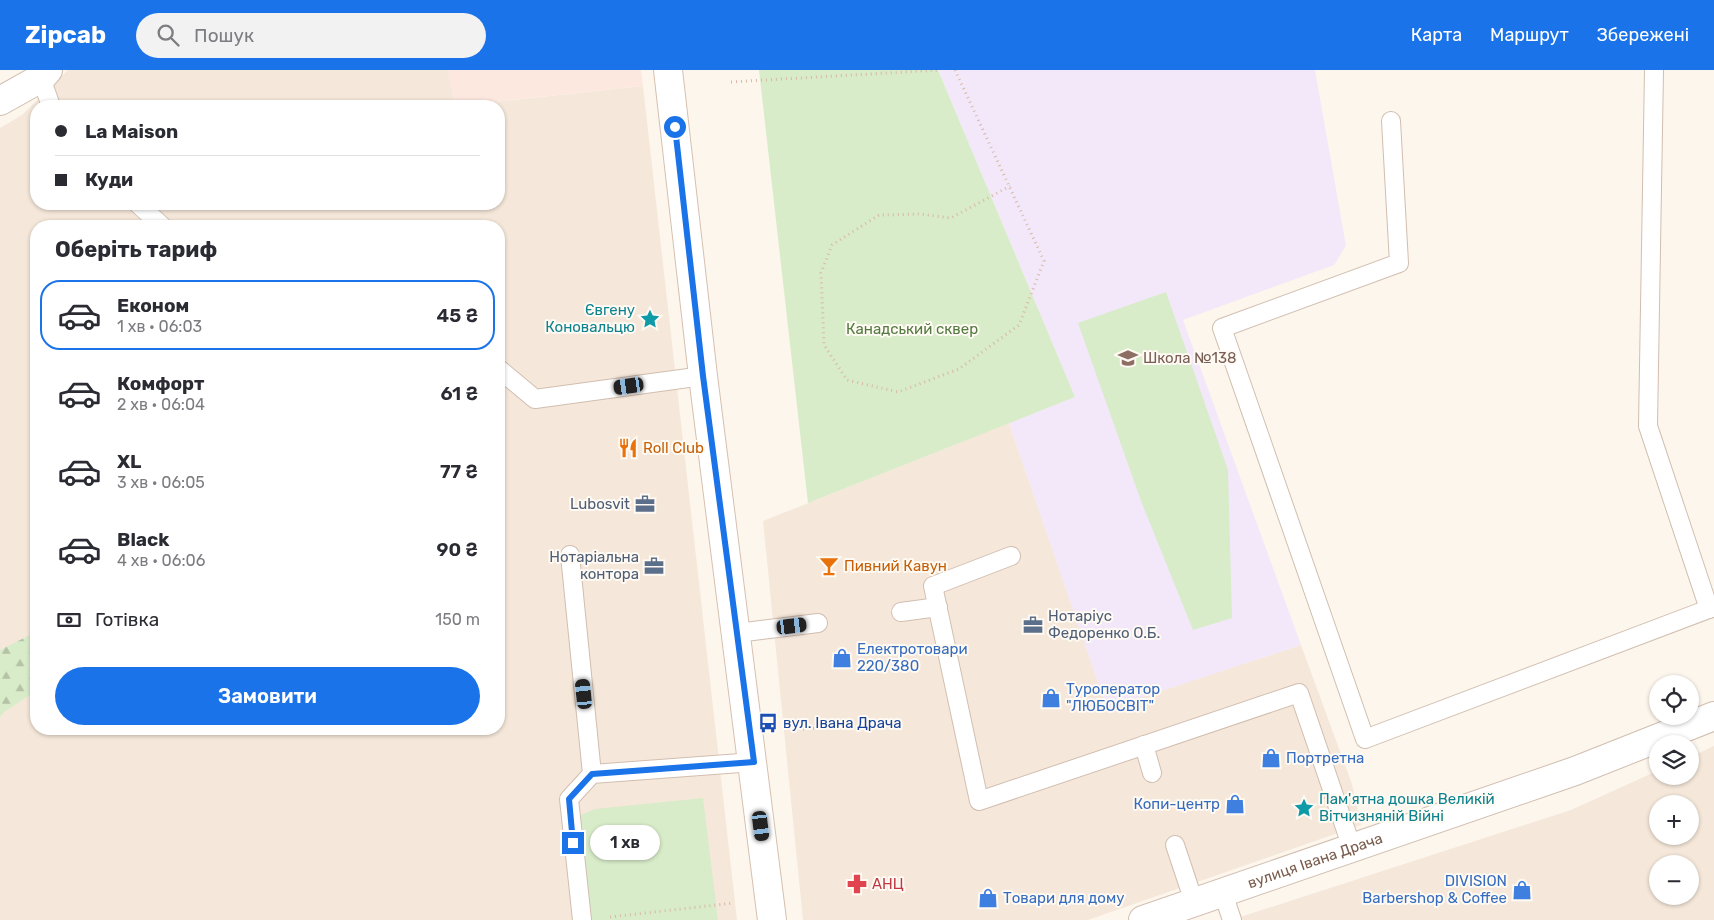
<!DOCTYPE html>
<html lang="uk">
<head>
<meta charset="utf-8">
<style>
  :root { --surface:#fff; --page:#f2f2f3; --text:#2b2b33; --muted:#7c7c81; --line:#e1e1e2; --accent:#1a73e8 }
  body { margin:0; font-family:Rubik,sans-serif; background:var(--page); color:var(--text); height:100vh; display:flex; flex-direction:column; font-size:19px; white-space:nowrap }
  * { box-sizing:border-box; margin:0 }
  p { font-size:16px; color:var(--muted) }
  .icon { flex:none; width:28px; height:28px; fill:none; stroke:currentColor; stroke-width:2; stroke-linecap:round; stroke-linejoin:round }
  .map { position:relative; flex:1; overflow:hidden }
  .sheet { position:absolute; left:30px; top:150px; width:475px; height:515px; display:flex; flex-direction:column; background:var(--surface); border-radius:20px; box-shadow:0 1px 4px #0004 }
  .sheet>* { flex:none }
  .hud { position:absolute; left:30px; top:30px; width:475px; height:110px; border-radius:20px; box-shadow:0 1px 4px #0004; display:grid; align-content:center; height:110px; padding:0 25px; background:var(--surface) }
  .buttons { position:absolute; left:1649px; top:605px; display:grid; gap:10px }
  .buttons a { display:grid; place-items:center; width:50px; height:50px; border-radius:50%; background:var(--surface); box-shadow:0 1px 4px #0004; font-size:25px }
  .end { position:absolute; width:22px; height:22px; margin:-11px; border:6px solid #1a73e8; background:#fff; box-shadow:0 0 0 2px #fff }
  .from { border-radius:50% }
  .bubble { position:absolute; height:35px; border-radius:18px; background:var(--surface); box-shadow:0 1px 4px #0004; font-size:16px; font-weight:600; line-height:35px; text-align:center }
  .car { position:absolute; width:15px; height:30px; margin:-15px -8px; border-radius:6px; box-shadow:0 0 4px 1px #0007; background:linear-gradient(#222 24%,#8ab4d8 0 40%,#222 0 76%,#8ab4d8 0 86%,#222 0) }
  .hud b { display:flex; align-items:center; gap:18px; height:48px; font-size:19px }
  .hud b+b { border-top:1px solid var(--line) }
  .hud i { width:12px; height:12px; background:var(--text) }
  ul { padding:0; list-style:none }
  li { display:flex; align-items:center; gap:15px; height:70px; margin:0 10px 8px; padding:0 15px; border:2px solid transparent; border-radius:20px }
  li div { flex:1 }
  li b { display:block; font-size:19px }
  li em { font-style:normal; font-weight:600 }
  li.active { border-color:var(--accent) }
  li>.icon { width:45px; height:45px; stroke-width:1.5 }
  h2 { padding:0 25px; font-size:22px; line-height:60px }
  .pay { display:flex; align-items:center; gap:12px; height:55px; padding:0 25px; font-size:19px }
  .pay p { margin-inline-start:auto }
  .primary-button { display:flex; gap:10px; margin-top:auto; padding:10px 25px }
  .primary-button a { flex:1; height:58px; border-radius:30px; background:var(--accent); color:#fff; font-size:20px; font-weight:600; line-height:58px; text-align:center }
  header { display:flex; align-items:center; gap:30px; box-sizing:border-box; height:70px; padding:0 25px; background:var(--accent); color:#fff }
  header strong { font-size:24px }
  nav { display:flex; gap:28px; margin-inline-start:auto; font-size:18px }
  .search { width:350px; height:45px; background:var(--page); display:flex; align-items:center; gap:12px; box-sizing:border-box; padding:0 18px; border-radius:28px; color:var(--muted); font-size:19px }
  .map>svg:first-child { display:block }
  .residential { fill:#f5e8da; fill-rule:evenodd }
  .commercial { fill:#fde8e0 }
  .education { fill:#f3e8fa }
  .forest { fill:url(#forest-firs) }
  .green { fill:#d8ecc9 }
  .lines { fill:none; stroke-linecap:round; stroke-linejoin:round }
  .service-casing { stroke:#d1beb0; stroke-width:20 }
  .minor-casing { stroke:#d1beb0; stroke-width:30 }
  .secondary-casing { stroke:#d6c0b0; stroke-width:30 }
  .path { stroke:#d9b8a5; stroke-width:3; stroke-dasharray:1 4; stroke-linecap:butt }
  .service { stroke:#fff; stroke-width:18 }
  .minor { stroke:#fff; stroke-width:28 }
  .secondary { stroke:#fff; stroke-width:28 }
  .route { stroke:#1a73e8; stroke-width:6 }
  .labels { text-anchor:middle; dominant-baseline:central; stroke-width:4; stroke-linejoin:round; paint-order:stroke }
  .culture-label { font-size:15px; fill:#0d838f; stroke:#fffaf3; text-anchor:end }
  .park-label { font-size:15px; fill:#537a41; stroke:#fffaf3 }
  .education-label { font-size:15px; fill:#785e54; stroke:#fffaf3; text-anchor:start }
  .food-label { font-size:15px; fill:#c56008; stroke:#fffaf3; text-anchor:start }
  .service-label { font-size:15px; fill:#4e5e75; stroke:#fffaf3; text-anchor:end }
  .shop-label { font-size:15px; fill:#366cbe; stroke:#fffaf3; text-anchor:start }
  .transit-label { font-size:15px; fill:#164399; stroke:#fffaf3; text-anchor:start }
  .street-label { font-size:15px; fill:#7a5c4d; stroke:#fffaf3 }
  .health-label { font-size:15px; fill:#be3a42; stroke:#fffaf3; text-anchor:start }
</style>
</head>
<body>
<header>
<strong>Zipcab</strong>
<div class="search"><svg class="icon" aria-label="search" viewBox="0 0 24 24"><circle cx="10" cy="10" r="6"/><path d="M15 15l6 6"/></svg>Пошук</div>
<nav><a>Карта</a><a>Маршрут</a><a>Збережені</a></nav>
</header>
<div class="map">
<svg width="1714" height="850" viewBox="0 0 1714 850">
  <defs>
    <pattern id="forest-firs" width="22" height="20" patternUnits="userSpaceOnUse" patternTransform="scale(1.25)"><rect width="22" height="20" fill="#d8ecc9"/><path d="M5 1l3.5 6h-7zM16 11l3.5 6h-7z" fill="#b4c2a5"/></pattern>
  </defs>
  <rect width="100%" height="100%" fill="#fdf6ec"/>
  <g class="residential">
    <path d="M68,0H448L455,36H36V134H499V36H457L643,16L737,850H0V58L22,45ZM36,156H499V659H36Z"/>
    <polygon points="1009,353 1107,638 1301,575 1352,714 1361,755 1088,850 803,850 763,451"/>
    <path d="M1714,676V850H1231L1571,740L1657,701L1658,706H1690V687ZM1658,734H1690V766H1658ZM1658,794H1690V826H1658Z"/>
  </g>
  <polygon class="commercial" points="448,0 641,0 643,16 455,36"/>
  <polygon class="education" points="938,0 1315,0 1346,176 1334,195 1183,250 1301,575 1107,639 1009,353 1075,327"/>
  <polygon class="forest" points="36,562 36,621 4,642 0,647 0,580"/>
  <g class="green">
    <polygon points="759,0 938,0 1075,327 808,433"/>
    <polygon points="1166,222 1228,400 1232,548 1193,560 1141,431 1078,253"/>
    <polygon points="703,728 718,850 586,850 576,747 595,739"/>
  </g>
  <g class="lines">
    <defs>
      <g id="service">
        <polyline points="1654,0 1648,356 1709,539"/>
        <polyline points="41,8 51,36"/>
        <polyline points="1391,51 1399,193 1222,258 1365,669 1714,537"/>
        <polyline points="138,134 162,156"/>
        <polyline points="499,299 535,329 703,306"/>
        <polyline points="570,485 592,704"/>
        <polyline points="1011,486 933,516 979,731 1299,623 1352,778"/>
        <polyline points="901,542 938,537"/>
        <polyline points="737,563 818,553"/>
        <polyline points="1144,675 1152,703"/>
        <polyline points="1175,775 1194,832"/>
        <polyline points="1223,823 1232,850"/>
        <polyline points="582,850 569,729 592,704 754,692"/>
      </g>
      <g id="minor">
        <polyline points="0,31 41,8 48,0"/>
        <path id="s1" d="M1143,850L1575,701L1714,646"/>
      </g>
      <polyline id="secondary" points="668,0 703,306 772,850"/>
    </defs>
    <use href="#service" class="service-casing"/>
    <use href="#minor" class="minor-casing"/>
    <use href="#secondary" class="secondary-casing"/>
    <g class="path">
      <polyline points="955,0 1044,191 1019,255 959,299 898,322 847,310 824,275 821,203 832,175 879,145 920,144 951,148 1010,116"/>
      <polyline points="731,12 939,0"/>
      <polyline points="803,659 828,657"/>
      <polyline points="610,847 734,833"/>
    </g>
    <use href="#service" class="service"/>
    <use href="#minor" class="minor"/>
    <use href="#secondary" class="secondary"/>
  </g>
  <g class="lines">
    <polyline class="route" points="573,773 569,729 592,704 754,692 703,306 675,57"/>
  </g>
  <defs>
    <symbol id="sight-bare" viewBox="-9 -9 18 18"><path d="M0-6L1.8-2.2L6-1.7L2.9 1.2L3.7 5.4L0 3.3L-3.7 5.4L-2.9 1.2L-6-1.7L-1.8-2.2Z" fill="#0f9aa8" stroke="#fffaf3" stroke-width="2.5" paint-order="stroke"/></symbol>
    <symbol id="school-bare" viewBox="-9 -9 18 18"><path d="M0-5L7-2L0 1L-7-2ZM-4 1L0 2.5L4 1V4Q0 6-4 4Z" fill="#8d6e63" stroke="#fffaf3" stroke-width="2.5" paint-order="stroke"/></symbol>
    <symbol id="restaurant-bare" viewBox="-9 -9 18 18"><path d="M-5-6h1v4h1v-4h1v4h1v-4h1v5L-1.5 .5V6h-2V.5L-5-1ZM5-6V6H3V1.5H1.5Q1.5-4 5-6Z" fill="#e8710a" stroke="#fffaf3" stroke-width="2.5" paint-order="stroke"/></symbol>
    <symbol id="office-bare" viewBox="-9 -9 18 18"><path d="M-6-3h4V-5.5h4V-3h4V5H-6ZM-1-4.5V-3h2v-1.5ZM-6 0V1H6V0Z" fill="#5c6f8a" stroke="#fffaf3" stroke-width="2.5" paint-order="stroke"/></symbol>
    <symbol id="bar-bare" viewBox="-9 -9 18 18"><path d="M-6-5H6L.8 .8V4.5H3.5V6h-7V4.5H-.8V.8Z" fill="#e8710a" stroke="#fffaf3" stroke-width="2.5" paint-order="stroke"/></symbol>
    <symbol id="shop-bare" viewBox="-9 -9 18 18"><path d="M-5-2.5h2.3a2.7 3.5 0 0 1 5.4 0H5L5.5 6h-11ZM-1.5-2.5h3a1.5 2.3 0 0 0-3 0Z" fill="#3f7fe0" stroke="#fffaf3" stroke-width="2.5" paint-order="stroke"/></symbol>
    <symbol id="bus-bare" viewBox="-9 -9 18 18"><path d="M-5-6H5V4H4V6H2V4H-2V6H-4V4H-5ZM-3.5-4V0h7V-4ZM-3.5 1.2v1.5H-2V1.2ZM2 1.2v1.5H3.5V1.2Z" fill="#1a4fb4" stroke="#fffaf3" stroke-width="2.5" paint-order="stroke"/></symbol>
    <symbol id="pharmacy-bare" viewBox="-9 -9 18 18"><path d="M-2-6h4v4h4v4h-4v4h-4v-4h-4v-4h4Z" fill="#e0444e" stroke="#fffaf3" stroke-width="2.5" paint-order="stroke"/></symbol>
  </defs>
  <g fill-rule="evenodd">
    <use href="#sight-bare" x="636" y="235" width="28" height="28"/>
    <use href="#school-bare" x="1114" y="274" width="28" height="28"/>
    <use href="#restaurant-bare" x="614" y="364" width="28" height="28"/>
    <use href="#office-bare" x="631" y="420" width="28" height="28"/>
    <use href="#office-bare" x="640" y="482" width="28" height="28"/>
    <use href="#bar-bare" x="815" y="482" width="28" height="28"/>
    <use href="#office-bare" x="1019" y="541" width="28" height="28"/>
    <use href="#shop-bare" x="828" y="574" width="28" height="28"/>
    <use href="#shop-bare" x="1037" y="614" width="28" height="28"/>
    <use href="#bus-bare" x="754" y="639" width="28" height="28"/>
    <use href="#shop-bare" x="1257" y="674" width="28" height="28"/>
    <use href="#shop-bare" x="1221" y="720" width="28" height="28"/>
    <use href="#sight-bare" x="1290" y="724" width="28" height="28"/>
    <use href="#pharmacy-bare" x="843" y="800" width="28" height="28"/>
    <use href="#shop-bare" x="1508" y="806" width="28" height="28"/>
    <use href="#shop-bare" x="974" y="814" width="28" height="28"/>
  </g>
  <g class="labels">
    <g class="culture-label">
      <text x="635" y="240">Євгену<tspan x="635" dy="17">Коновальцю</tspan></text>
      <text x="1319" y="729" text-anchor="start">Пам'ятна дошка Великій<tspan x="1319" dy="17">Вітчизняній Війні</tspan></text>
    </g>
    <g class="park-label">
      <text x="912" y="259">Канадський сквер</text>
    </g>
    <g class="education-label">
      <text x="1143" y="288">Школа №138</text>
    </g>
    <g class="food-label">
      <text x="643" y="378">Roll Club</text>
      <text x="844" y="496">Пивний Кавун</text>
    </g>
    <g class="service-label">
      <text x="630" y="434">Lubosvit</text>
      <text x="639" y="487">Нотаріальна<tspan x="639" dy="17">контора</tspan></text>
      <text x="1048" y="546" text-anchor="start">Нотаріус<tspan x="1048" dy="17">Федоренко О.Б.</tspan></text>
    </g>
    <g class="shop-label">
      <text x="857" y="579">Електротовари<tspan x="857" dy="17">220/380</tspan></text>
      <text x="1066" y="619">Туроператор<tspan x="1066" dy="17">"ЛЮБОСВІТ"</tspan></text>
      <text x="1286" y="688">Портретна</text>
      <text x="1220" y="734" text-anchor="end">Копи-центр</text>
      <text x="1507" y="811" text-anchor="end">DIVISION<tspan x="1507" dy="17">Barbershop &amp; Coffee</tspan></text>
      <text x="1003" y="828">Товари для дому</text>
    </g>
    <g class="transit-label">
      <text x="783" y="653">вул. Івана Драча</text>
    </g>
    <g class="street-label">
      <text stroke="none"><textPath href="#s1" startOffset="182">вулиця Івана Драча</textPath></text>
    </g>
    <g class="health-label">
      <text x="872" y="814">АНЦ</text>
    </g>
  </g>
</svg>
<div class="buttons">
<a><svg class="icon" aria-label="locate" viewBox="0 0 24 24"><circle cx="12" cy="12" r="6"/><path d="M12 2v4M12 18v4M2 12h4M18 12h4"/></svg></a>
<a><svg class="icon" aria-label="layers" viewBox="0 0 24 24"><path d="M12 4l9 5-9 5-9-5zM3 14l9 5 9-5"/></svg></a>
<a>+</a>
<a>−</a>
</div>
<i class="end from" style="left:675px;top:57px"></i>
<i class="end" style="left:573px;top:773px"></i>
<div class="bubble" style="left:590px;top:755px;width:70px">1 хв</div>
<i class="car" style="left:629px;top:316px;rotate:262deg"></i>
<i class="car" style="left:792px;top:556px;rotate:83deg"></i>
<i class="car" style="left:584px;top:624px;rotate:354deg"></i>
<i class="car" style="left:761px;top:756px;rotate:173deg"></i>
<div class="hud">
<b><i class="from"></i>La Maison</b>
<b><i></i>Куди</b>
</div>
<section class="sheet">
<h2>Оберіть тариф</h2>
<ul>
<li class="active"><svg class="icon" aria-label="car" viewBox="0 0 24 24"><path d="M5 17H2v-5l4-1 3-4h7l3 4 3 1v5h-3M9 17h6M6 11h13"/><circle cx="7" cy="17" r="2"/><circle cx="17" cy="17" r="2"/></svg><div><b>Економ</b><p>1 хв · 06:03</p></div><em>45 ₴</em></li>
<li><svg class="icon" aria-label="car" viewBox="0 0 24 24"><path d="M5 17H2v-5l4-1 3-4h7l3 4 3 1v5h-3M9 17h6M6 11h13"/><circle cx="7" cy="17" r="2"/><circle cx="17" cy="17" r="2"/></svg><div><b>Комфорт</b><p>2 хв · 06:04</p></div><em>61 ₴</em></li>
<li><svg class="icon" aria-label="car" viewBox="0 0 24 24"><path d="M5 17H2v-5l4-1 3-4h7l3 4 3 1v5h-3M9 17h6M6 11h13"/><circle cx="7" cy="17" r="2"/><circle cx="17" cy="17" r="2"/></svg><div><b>XL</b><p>3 хв · 06:05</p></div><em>77 ₴</em></li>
<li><svg class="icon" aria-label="car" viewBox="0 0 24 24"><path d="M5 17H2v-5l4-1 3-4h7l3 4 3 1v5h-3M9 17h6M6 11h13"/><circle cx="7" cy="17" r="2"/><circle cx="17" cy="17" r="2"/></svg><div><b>Black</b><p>4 хв · 06:06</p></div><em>90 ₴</em></li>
</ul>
<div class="pay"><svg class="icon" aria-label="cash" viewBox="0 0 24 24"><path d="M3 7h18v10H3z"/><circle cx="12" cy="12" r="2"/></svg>Готівка<p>150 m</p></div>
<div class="primary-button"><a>Замовити</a></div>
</section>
</div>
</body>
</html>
